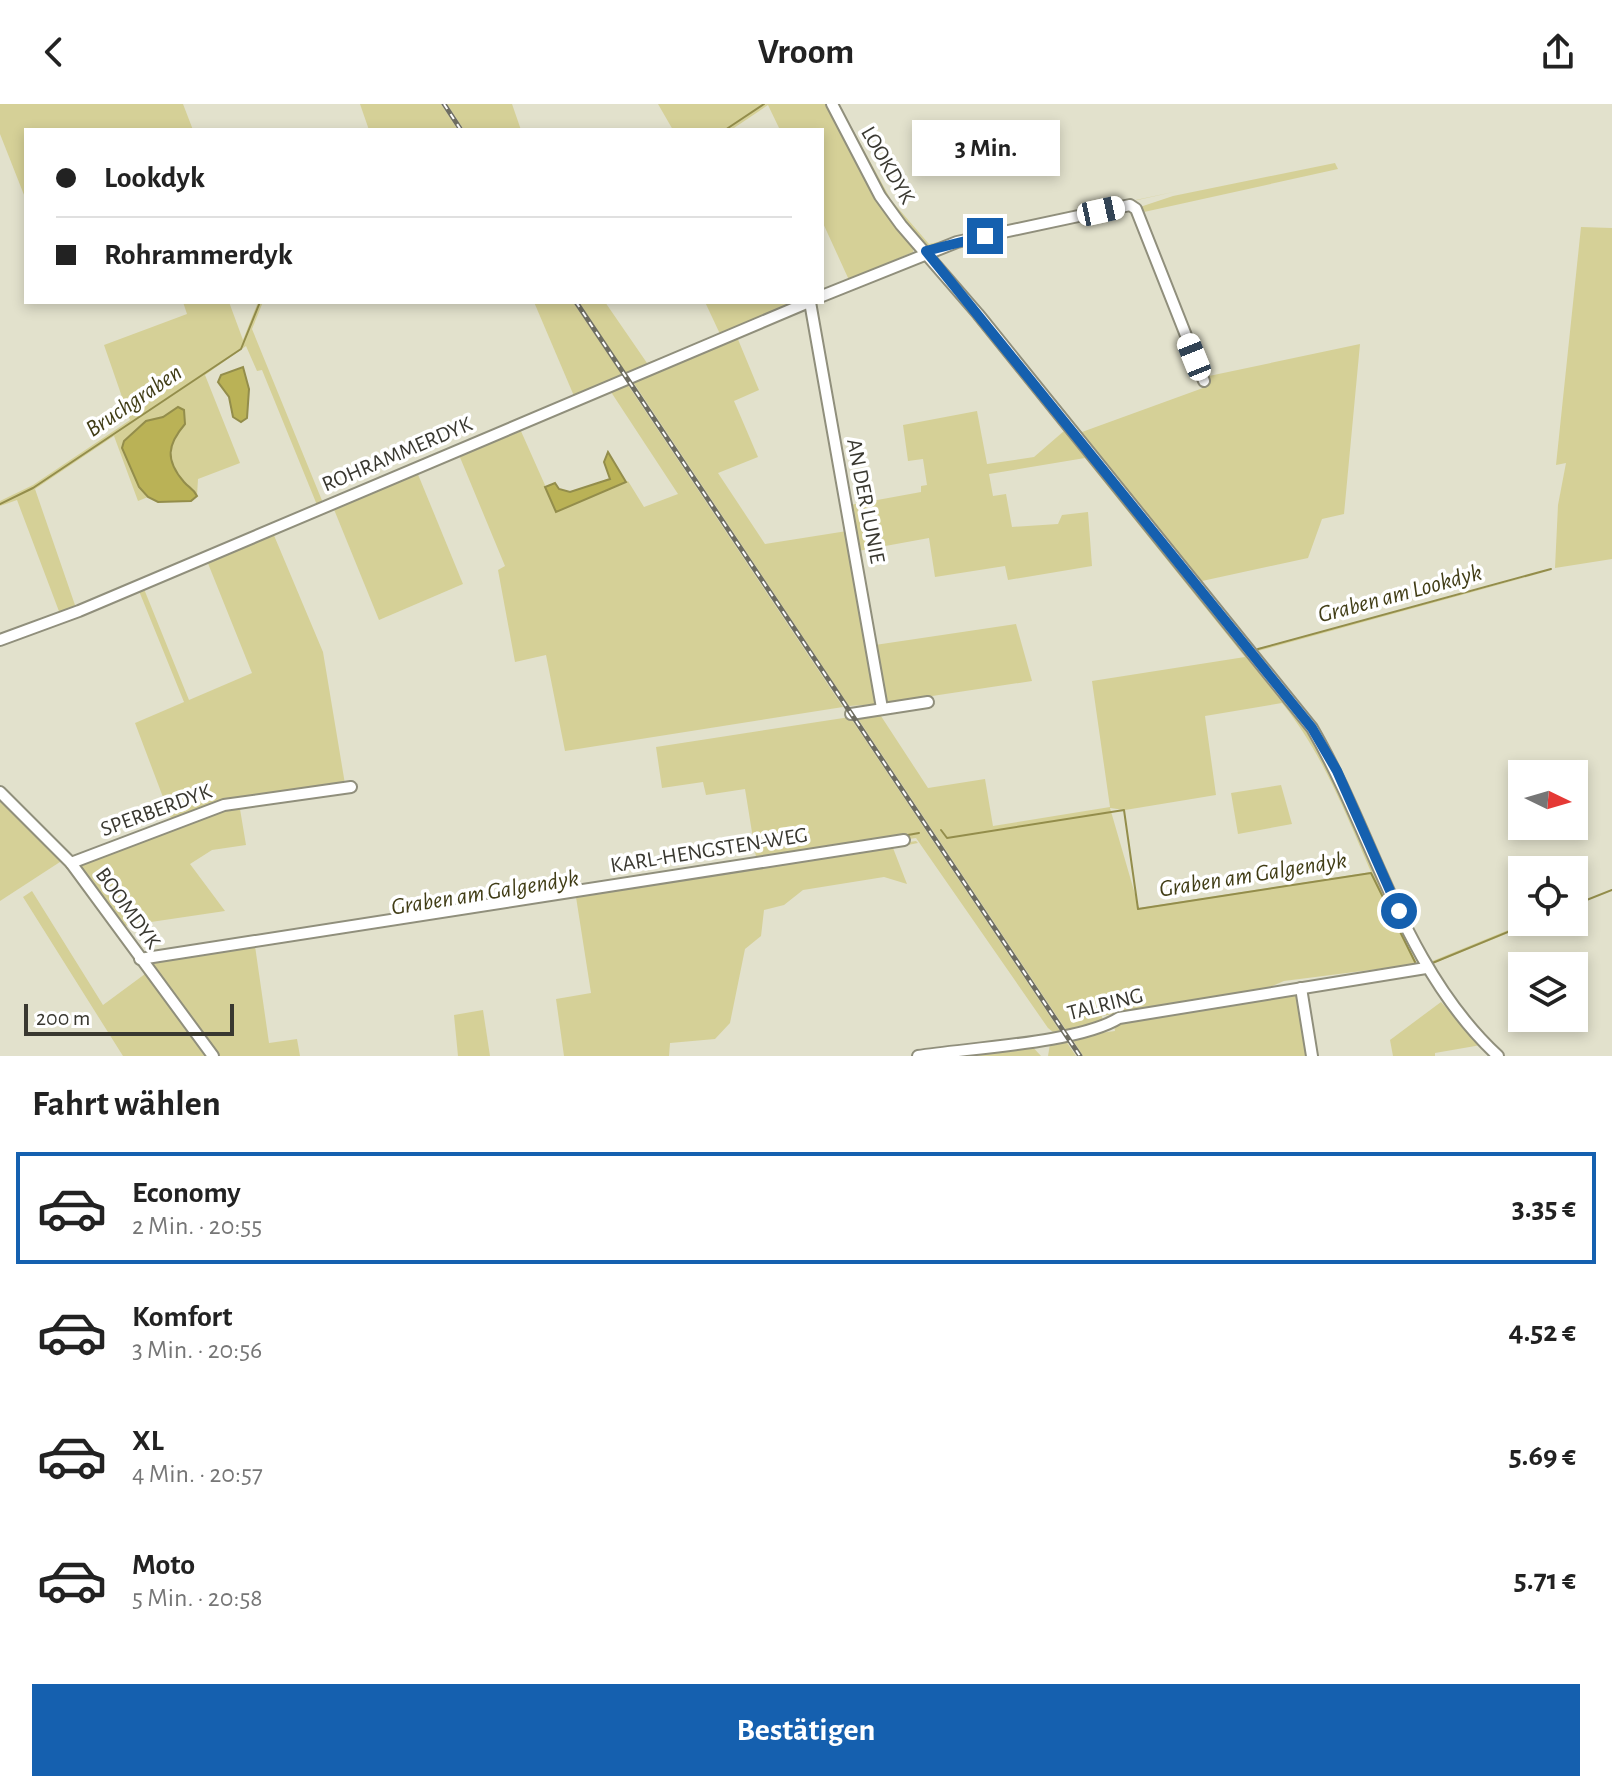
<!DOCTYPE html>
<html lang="de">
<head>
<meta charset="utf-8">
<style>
  :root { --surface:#fff; --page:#f2f2f2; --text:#222; --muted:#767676; --line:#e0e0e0; --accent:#1560af }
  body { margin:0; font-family:"Alegreya Sans",sans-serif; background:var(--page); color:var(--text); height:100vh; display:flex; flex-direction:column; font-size:30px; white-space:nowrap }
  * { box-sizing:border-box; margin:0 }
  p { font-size:26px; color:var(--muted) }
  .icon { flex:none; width:44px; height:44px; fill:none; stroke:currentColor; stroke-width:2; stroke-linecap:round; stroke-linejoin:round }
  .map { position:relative; height:952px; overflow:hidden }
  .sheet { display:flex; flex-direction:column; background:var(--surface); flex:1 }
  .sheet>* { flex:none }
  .banner { position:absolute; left:24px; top:24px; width:800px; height:176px; border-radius:0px; box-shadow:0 4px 12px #0003; display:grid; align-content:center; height:176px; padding:0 32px; background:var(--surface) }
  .needle { width:52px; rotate:95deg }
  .tools { position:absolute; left:1508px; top:656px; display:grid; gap:16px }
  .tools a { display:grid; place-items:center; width:80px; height:80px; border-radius:0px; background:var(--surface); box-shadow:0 4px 12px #0003; font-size:40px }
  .scale { position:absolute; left:24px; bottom:20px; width:210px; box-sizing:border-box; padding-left:8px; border:4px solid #393830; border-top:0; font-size:22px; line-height:28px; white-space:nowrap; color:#393830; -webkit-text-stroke:6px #fff; paint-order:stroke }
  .end { position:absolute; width:36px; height:36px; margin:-18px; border:10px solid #1560af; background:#fff; box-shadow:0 0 0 4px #fff }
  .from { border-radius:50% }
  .bubble { position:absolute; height:56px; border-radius:0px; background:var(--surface); box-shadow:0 4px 12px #0003; font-size:26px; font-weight:700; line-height:56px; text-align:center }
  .car { position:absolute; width:24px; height:48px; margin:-24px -12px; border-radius:10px; box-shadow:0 0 6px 2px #0007; background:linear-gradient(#fff 24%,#345 0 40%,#fff 0 76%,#345 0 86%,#fff 0) }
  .banner b { display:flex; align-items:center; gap:28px; height:76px; font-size:30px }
  .banner b+b { border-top:2px solid var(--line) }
  .banner i { width:20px; height:20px; background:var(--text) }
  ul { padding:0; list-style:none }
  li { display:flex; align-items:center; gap:24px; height:112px; margin:0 16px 12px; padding:0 16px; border:4px solid transparent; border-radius:0px }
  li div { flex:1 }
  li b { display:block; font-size:30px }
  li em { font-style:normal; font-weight:700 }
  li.selected { border-color:var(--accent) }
  li>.icon { width:72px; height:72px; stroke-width:1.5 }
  h2 { padding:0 32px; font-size:36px; line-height:96px }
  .action { display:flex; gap:16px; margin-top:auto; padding:16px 32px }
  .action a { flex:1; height:92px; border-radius:0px; background:var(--accent); color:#fff; font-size:32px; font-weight:700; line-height:92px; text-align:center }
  header { display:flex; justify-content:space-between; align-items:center; height:104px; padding:0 32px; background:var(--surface); font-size:36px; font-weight:700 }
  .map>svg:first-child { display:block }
  .green { fill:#d5d097; fill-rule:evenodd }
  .water { fill:#bab256; stroke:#938d4b; stroke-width:2 }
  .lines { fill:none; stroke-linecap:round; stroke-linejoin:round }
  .stream { stroke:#938d4b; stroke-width:2 }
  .minor-casing { stroke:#908f7c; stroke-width:14 }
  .minor { stroke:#fff; stroke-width:10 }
  .rail-casing { stroke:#6f6e62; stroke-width:5 }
  .rail { stroke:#fff; stroke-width:2; stroke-dasharray:6; stroke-linecap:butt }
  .route { stroke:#1560af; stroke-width:10 }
  .labels { text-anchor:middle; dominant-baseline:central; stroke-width:7; stroke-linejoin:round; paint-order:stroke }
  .street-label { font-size:22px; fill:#393830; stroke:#fff }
  .water-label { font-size:24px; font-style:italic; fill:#413d16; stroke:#fff }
</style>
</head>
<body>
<header><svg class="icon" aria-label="back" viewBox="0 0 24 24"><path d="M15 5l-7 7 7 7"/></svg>Vroom<svg class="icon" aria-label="share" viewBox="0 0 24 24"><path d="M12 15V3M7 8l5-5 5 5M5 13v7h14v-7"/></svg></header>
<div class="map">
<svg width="1612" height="952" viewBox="0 0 1612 952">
  <rect width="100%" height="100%" fill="#e2e1cc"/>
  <g class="green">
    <polygon points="0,0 183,0 193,26 26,26 26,96 0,30"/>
    <polygon points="360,0 441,0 458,26 369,26"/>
    <polygon points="447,0 512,0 521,26 464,26"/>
    <polygon points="658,0 828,0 914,142 913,148 822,188 849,176 822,117 822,26 780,26 768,1 731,26 673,26"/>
    <polygon points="835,0 839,0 891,96 929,140 1178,87 926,143 879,87"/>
    <polygon points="1335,59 1338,65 1144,108 1170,176 1165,172 1140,103 1173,92"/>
    <polygon points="1581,123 1612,124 1612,455 1555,464 1558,401 1566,359 1556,361"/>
    <path d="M927,153L1312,629L1335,672L1373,768L1417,860L1284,877L1263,886L1102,912L1103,921L1066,926L856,612L879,609L928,684L985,675L993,722L1110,703L1092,577L1245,553L1085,354L989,370L993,392L1006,390L1012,423L1058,420L1062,411L1088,408L1092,462L1008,476L1005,462L935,473L929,434L858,447L850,401L921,388V382L927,381L923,355L908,357L903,321L977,307L987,360L1034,353L1064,327L924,154ZM1282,599C1323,650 1345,708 1371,768L1139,804L1110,704L1125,706L1216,691L1205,612Z"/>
    <polygon points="1173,183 1209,272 1360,240 1344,410 1322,415 1308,454 1202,477 1256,545 1552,466 1258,547 1317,621 1344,671 1340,672 1326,641 1048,293 1051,290 1082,328 1203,284 1173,191"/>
    <path d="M183,198H229L243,236L258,198H263L252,225L323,399L317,401L262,266L257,267L246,242L205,271L240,359L198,375L197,392C193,384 189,384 184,378C166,357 168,340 185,320L178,303L163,313L146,317L122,344L139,383L148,393L138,397L114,332L35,385L76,504L60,510L17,396L0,402V397L33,381L130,316L104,241L187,210Z"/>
    <polygon points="534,198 573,198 622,271 574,292"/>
    <polygon points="579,198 605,198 647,259 720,230 705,198 804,198 638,267 635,265 626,269"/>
    <polygon points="737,233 759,286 734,297 758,353 718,369 765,440 847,427 878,600 849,602 633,278"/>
    <polygon points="628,281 843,603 565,647 546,551 515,558 498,466 505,462 459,351 520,325 557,408 628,377 644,403 678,390 611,288"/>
    <polygon points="417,368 463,480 379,516 333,403"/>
    <polygon points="273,429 323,548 345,680 172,717 135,619 184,598 139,487 144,485 189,596 252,569 207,457"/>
    <polygon points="1016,520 1032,577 886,599 875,541"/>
    <polygon points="850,613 1060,927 1053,928 1048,924 916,734 690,767 690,763 756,753 745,685 706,691 703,678 662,684 656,643"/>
    <polygon points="1281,681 1292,720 1238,730 1231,689"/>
    <polygon points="0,697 63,756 0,797"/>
    <polygon points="240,705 246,741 212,746 190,760 225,807 124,822 79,761 225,707"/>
    <polygon points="916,737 918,739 893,744 907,780 884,773 803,786 784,801 764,806 761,832 745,845 730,919 715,935 670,939 669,952 564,952 556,895 591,889 576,793 283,839 283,835"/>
    <polygon points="32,787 103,901 145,870 205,952 123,952 23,793"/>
    <polygon points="1528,818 1536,818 1432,860 1430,858"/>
    <polygon points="255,842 269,939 297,935 300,952 219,952 150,858"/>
    <polygon points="1298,889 1308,952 1083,952 1071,933 1115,927 1114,920"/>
    <polygon points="1441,898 1481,941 1435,949 1435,952 1393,952 1390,936"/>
    <polygon points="483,906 490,952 458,952 454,911"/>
    <polygon points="1064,934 1076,952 1048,952 1050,940"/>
    <polygon points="1030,940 1041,952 967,952"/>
  </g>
  <g class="water">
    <polygon points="243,263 249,285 247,314 241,318 233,313 229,293 218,278 221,271"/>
    <path d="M178,303L184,306L185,320C167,341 165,356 184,378C189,384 193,384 197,392L191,397L158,398L148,393L139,383L122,344L124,337L146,317L163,313Z"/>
    <polygon points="608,348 626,378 556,408 545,383 555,379 559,385 570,388 610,375 604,358"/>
  </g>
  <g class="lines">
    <g class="stream">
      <polyline points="725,26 764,0"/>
      <polyline points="0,400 33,384 241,245 260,198"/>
      <polyline points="1258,545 1551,465"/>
      <polyline points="941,726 947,734 1124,706 1138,805 1371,769 1415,858"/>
      <polyline points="908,731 919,729"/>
      <polyline points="1574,801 1612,786"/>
      <polyline points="1430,860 1532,818"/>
    </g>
    <defs>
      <g id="minor">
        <path d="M832,0L880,92L901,121L978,210L1312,624C1375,733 1403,864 1498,952"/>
        <polyline points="822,192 957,138 1130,101 1136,105 1204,277"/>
        <polyline points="810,198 882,604"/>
        <polyline points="0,536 79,507 809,198"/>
        <polyline points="851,610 928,598"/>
        <polyline points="0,688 71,759 213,952"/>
        <polyline points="71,759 224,701 351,683"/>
        <polyline points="140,855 904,736"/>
        <polyline points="1301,884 1312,952"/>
        <path d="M918,952C969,944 1079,939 1119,914L1426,864"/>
      </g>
    </defs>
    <use href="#minor" class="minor-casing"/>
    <use href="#minor" class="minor"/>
    <defs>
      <g id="rail">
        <polyline points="444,0 461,26"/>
        <polyline points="576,198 1080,952"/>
      </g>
    </defs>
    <use href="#rail" class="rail-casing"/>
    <use href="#rail" class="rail"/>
  </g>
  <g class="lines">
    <polyline class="route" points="985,132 926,147 1312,624 1337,667 1399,807"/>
  </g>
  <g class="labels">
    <g class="street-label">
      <text transform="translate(888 61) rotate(60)">LOOKDYK</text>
      <text transform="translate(397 350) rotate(-23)">ROHRAMMERDYK</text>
      <text transform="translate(866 397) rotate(79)">AN DER LUNIE</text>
      <text transform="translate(156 706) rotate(-20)">SPERBERDYK</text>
      <text transform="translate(709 746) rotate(-9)">KARL-HENGSTEN-WEG</text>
      <text transform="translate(128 804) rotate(54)">BOOMDYK</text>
      <text transform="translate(1105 900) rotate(-14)">TALRING</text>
    </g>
    <g class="water-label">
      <text transform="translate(134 297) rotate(-34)">Bruchgraben</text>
      <text transform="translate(1400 490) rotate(-15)">Graben am Lookdyk</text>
      <text transform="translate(1253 771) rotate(-9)">Graben am Galgendyk</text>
      <text transform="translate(485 789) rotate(-9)">Graben am Galgendyk</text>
    </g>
  </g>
</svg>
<div class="tools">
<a><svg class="needle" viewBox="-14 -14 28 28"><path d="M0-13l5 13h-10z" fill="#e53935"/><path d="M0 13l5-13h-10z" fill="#767676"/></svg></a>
<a><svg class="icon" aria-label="locate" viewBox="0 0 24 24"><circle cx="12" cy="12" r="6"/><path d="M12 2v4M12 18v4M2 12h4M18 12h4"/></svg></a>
<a><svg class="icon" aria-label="layers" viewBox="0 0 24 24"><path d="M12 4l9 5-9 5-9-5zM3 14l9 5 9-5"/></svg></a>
</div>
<div class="scale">200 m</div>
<i class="end from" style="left:1399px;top:807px"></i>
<i class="end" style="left:985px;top:132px"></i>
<div class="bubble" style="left:912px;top:16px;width:148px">3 Min.</div>
<i class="car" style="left:1101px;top:107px;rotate:78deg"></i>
<i class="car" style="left:1194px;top:253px;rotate:338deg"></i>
<div class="banner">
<b><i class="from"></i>Lookdyk</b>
<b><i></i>Rohrammerdyk</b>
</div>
</div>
<section class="sheet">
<h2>Fahrt wählen</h2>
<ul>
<li class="selected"><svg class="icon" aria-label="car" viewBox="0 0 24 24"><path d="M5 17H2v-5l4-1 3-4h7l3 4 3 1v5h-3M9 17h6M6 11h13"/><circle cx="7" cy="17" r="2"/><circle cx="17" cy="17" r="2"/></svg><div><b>Economy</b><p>2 Min. · 20:55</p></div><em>3.35 €</em></li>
<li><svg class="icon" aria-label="car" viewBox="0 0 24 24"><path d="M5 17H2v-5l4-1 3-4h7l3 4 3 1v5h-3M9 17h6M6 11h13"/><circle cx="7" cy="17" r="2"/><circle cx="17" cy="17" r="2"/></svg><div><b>Komfort</b><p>3 Min. · 20:56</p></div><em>4.52 €</em></li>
<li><svg class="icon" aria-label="car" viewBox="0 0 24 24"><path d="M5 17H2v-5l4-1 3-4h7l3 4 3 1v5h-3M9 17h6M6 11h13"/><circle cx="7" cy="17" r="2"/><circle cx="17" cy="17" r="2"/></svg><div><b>XL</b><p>4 Min. · 20:57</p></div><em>5.69 €</em></li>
<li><svg class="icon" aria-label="car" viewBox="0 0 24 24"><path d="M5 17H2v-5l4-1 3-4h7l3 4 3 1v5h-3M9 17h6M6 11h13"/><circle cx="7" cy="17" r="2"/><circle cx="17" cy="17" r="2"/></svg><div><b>Moto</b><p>5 Min. · 20:58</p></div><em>5.71 €</em></li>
</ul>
<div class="action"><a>Bestätigen</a></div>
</section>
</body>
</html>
